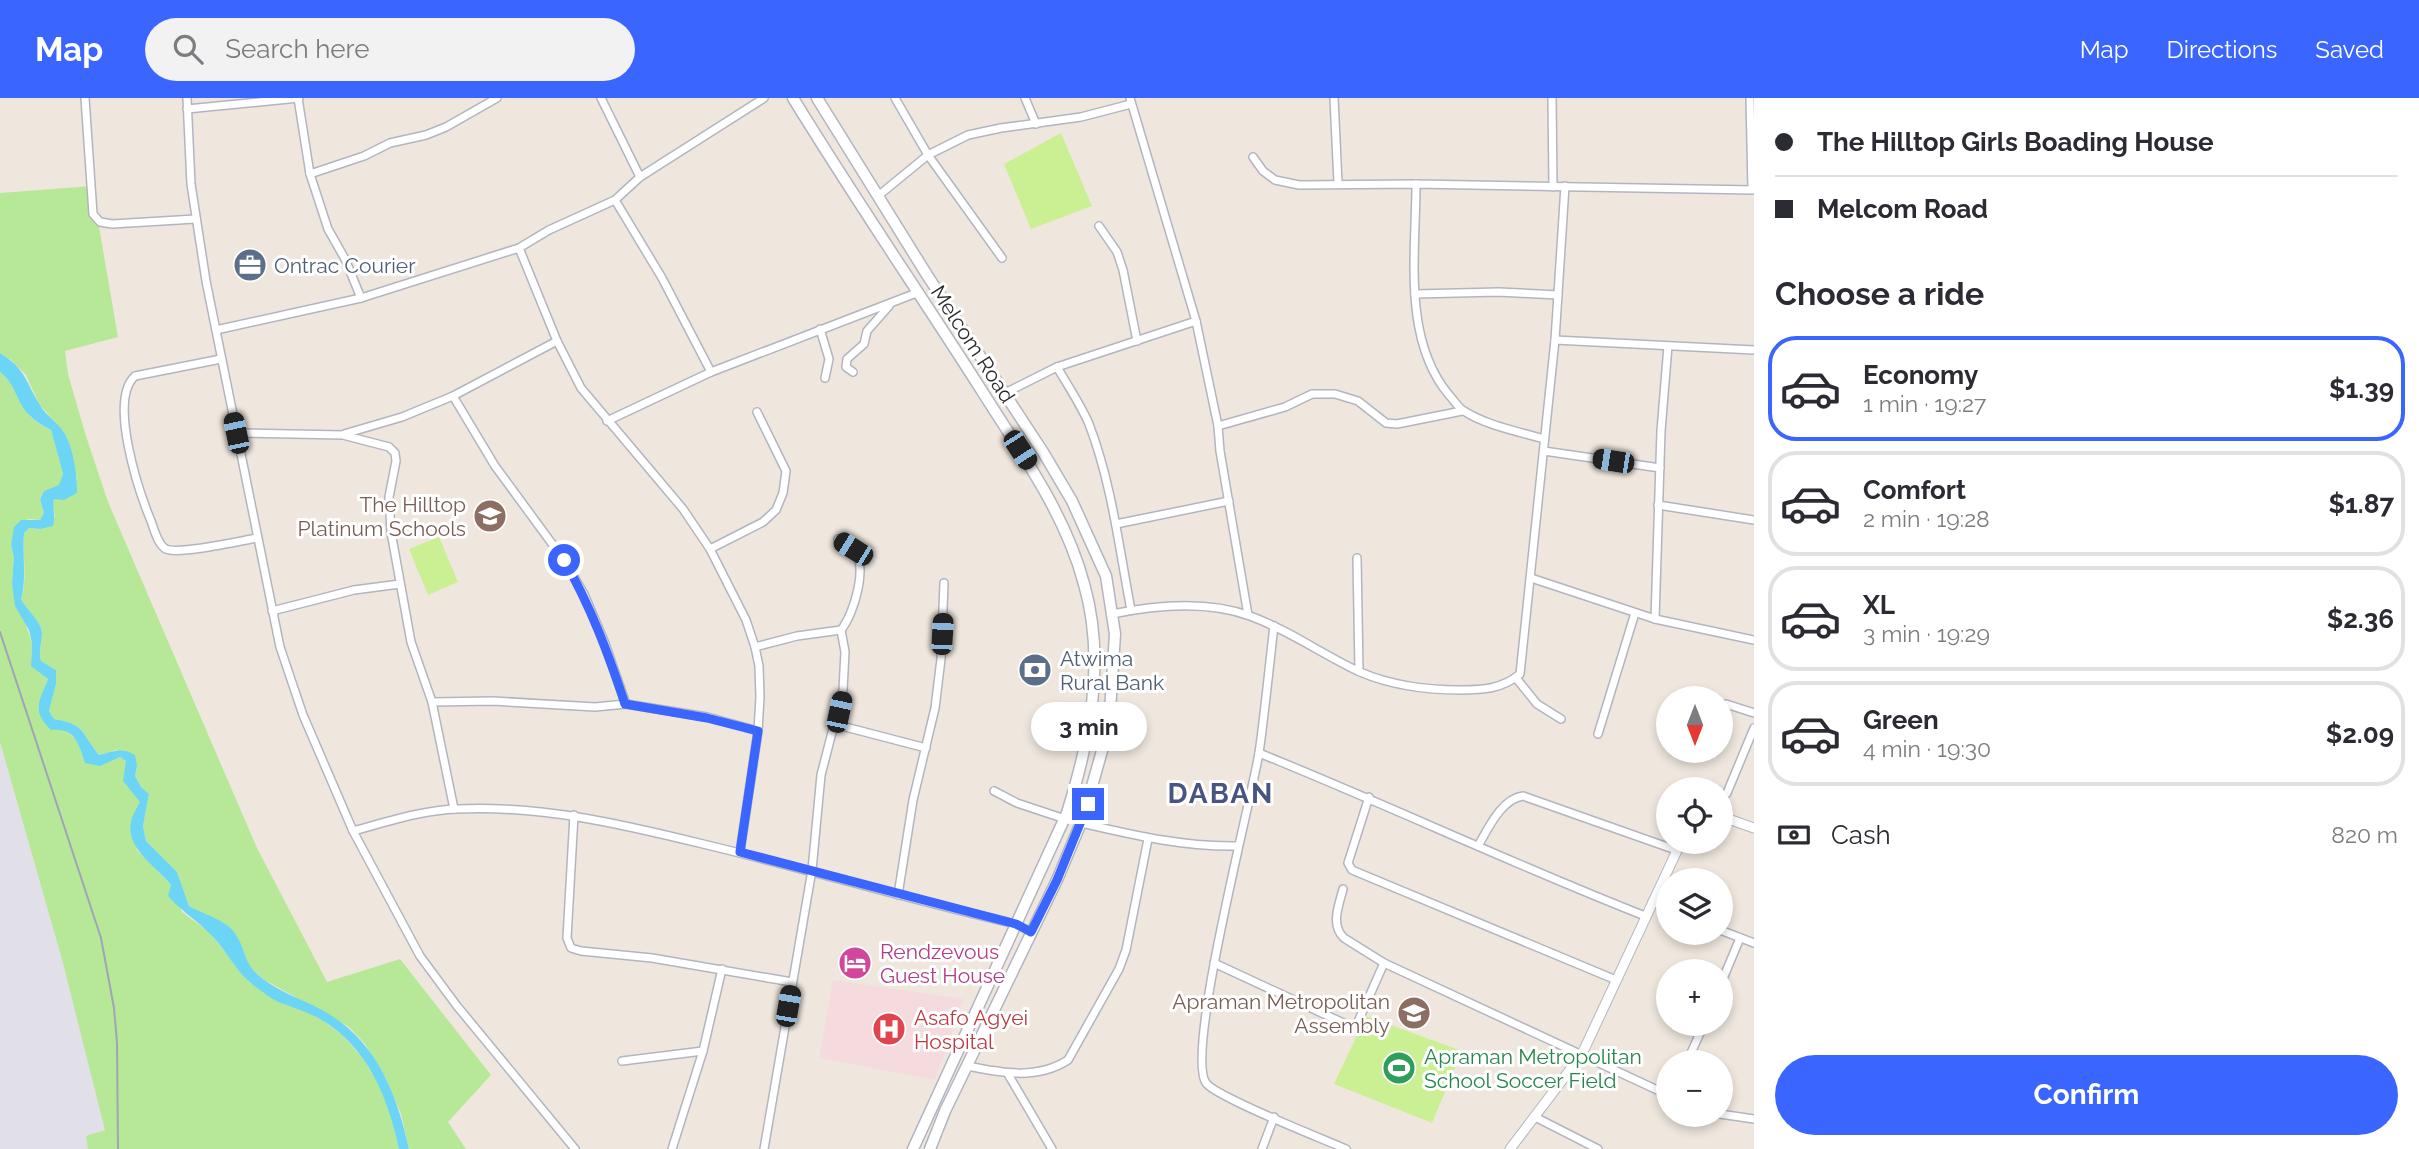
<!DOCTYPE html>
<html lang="en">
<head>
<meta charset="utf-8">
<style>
  :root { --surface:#fff; --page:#f2f2f3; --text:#2b2b33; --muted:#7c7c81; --line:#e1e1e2; --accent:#3b65ff }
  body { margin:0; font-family:Raleway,sans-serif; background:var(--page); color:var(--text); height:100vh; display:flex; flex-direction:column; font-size:26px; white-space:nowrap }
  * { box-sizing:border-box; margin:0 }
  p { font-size:23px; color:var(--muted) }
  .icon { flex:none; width:38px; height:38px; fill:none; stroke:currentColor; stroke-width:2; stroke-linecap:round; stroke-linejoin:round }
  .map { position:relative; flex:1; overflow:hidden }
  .panel { display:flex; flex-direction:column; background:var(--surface); width:665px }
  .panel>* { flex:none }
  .hud { display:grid; align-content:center; height:154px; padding:0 21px; background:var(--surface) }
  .needle { width:46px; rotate:180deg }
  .tools { position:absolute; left:1656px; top:588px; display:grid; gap:14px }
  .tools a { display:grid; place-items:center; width:77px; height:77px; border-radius:50%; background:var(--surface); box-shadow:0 4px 10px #0003; font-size:35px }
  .end { position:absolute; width:32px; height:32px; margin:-16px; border:9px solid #3b65ff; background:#fff; box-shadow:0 0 0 4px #fff }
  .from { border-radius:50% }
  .bubble { position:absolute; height:49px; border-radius:24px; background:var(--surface); box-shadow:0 4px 10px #0003; font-size:23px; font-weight:700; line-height:49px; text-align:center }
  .car { position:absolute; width:21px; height:42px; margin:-21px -10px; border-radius:9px; box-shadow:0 0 5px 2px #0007; background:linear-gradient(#222 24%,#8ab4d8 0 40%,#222 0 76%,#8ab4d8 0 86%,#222 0) }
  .hud b { display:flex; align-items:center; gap:24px; height:66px; font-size:26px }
  .hud b+b { border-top:2px solid var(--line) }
  .hud i { width:18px; height:18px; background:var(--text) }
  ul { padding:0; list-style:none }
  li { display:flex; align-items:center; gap:21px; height:105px; margin:0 14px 10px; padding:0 7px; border:4px solid var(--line); border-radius:28px }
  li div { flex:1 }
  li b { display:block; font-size:26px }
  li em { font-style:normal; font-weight:700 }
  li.current { border-color:var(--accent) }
  li>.icon { width:63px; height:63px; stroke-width:1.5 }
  h2 { padding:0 21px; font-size:32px; line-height:84px }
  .pay { display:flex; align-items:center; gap:18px; height:77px; padding:0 21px; font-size:26px }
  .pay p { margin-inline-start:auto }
  .action { display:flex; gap:14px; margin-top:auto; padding:14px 21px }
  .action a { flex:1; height:80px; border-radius:42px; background:var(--accent); color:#fff; font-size:28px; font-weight:700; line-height:80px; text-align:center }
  header { display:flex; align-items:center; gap:42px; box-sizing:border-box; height:98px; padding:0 35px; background:var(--accent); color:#fff }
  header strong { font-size:33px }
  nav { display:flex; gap:38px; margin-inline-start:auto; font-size:24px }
  .search { width:490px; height:63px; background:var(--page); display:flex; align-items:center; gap:18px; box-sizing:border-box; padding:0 24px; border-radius:38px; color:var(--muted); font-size:26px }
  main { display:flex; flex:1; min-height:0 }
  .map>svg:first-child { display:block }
  .industrial { fill:#e1dfe7 }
  .medical { fill:#f5dbdd }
  .green { fill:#b6e898 }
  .pitch { fill:#cbef93 }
  .water { fill:#6cd5f5 }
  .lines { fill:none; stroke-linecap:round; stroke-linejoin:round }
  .minor-casing { stroke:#b2b5c1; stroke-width:10 }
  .tertiary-casing { stroke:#b2b5c1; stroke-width:11 }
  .secondary-casing { stroke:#b2b5c1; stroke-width:13 }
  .minor { stroke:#fff; stroke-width:7 }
  .tertiary { stroke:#fff; stroke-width:9 }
  .secondary { stroke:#fff; stroke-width:10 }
  .rail { stroke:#a0a4b8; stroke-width:2 }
  .route { stroke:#3b65ff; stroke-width:9 }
  .labels { text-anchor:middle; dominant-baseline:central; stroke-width:6; stroke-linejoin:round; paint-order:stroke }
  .service-label { font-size:21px; fill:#4e5e75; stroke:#fff; text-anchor:start }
  .street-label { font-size:21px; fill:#2c2c2c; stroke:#fff }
  .education-label { font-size:21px; fill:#785e54; stroke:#fff; text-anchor:end }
  .hotel-label { font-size:21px; fill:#b23c85; stroke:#fff; text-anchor:start }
  .health-label { font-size:21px; fill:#be3a42; stroke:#fff; text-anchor:start }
  .leisure-label { font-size:21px; fill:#27864d; stroke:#fff; text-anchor:start }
  .district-label { font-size:28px; font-weight:bold; letter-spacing:2px; fill:#495580; stroke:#fff }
</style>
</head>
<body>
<header>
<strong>Map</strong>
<div class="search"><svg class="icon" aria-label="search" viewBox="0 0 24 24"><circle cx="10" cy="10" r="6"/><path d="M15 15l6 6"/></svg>Search here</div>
<nav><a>Map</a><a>Directions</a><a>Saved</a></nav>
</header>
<main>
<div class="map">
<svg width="1754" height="1051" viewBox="0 0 1754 1051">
  <rect width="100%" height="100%" fill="#efe7de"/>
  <polygon class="industrial" points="0,644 63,865 106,1032 87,1038 88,1051 0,1051"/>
  <polygon class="medical" points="833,882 964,901 935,982 819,960"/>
  <g class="green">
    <path d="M92,88L118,239L65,253L68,276L85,335L108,404L257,750L327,884L400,861L491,977L448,1024L466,1051H409L401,1016L386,980L365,946L349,929L263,881L249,868L235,835L189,808L177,774L146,743L143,728L149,696L141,689L135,678L137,668L116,652L99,657C82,634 85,626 54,621L49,613L56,586V572L41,563C38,553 42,545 42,535C41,522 27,513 21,501C28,480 22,457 24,435L29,430L40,431L55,419L53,408L54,400L77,381L64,334L39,306L26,277L11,262L0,255V95Z"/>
    <path d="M0,274C15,285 16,303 28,316C34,323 43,328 51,332L63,376L59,388L44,393L40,400L44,415L40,422L28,421L11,447L14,459L12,485L32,545L31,567L48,581L38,610L77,642L85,665L120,659L127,663L124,683L141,704L131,723L137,752L171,787L182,814L209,834L250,885L322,922L342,937L362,959L378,985L389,1011L399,1051H88L86,1038L105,1032L63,865L0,644Z"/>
  </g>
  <g class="pitch">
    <polygon points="1061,35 1092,108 1031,131 1004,66"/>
    <polygon points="439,439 458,484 428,497 409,451"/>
    <polygon points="1366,918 1462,953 1432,1025 1334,986"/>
  </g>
  <path class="water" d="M0,255C26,271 25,283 40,307C46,318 59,325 65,336C74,353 77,377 77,395L64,402L54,401C52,411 56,418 53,428L40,431L29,430L24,435C22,457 27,480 21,501C27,513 41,522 42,535C42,545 38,553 41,563L56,572V586L49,613L54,621C85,626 81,634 99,657C113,653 122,649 135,657L137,668L135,678L141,689L149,696L143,728L146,743L177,774L189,808C203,816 226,822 235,835C247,853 242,865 263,881C280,894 301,901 320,911C375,940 396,992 409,1051H399C388,1000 368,949 320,921C308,914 294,910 281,905C271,901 262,893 253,887C235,873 225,849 208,834C195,821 180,812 168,798L171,787C157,769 125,750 131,724C132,717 137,710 140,704L123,683L126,663L120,659L100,668L85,665C78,645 76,630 51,632C31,612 39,605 48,581L31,568L32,545L29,532L15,508L12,485L14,459L11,447L14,429L21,422H40L44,415L40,401L44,393L59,387L63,376L51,332C43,328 35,323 28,316C16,303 15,285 0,274Z"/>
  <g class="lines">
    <defs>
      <g id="minor">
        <polyline points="85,0 93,116 100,124 112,126 195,121"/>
        <polyline points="187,0 191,86 206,183 280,549 303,617 353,733 420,858 457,908 575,1051"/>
        <polyline points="298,0 310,76 328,131 345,161 361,200"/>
        <polyline points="601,0 640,79"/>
        <polyline points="895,0 928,57 1002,160"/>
        <polyline points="1025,0 1036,26"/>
        <polyline points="1130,0 1196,223 1218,328 1220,353 1248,517"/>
        <polyline points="1334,0 1338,85"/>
        <polyline points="1552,0 1553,89"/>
        <polyline points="1750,0 1752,91"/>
        <polyline points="187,11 299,0"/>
        <polyline points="1253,59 1263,73 1275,82 1299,87 1416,86 1754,92"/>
        <polyline points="310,76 364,58 390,45 426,37 446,29 497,0"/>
        <path d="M1416,86C1416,155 1402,241 1449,297C1454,302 1458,310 1464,313C1485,327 1520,334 1544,341"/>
        <polyline points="878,98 928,57 968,37 1001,30 1081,19 1131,6"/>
        <polyline points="615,102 662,180 711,274"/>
        <polyline points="1099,128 1117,154 1123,172 1137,243"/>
        <polyline points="519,150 557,243 581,290 683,411 710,451 746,522 755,549 759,568 760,599 758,633 740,754"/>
        <polyline points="1415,196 1499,194 1558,197"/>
        <polyline points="820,231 829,261 825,280"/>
        <polyline points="216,232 361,200 519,150 549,132 615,102 640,79 764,0"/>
        <polyline points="1555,242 1754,252"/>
        <path d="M221,261L135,278C108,302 139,394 151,423C154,431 158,447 166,451C179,457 240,443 257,440"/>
        <path d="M1057,269C1068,288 1081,307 1089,326C1112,386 1119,450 1131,512"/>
        <polyline points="853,274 846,269 847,261 864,246 867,233 889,208"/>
        <polyline points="1005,295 1057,269 1196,223"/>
        <polyline points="453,298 495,368 564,462 584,496 604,543 626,606"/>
        <polyline points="607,323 711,274 919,194"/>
        <polyline points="1218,328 1285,309 1312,296 1335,296 1358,303 1386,325 1397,326 1462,313"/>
        <polyline points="236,335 343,337 389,349 395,355 396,363 389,399 391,434 411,544 432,604 454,711"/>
        <polyline points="344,336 402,319 453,298 557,243"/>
        <polyline points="1544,353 1660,370"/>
        <polyline points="1658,407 1754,422"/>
        <polyline points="1116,426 1229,403"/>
        <polyline points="710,451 763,424 776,412 783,395 786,373 757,314"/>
        <polyline points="1357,460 1359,573"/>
        <polyline points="1531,480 1655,521 1754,542"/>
        <polyline points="272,513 354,492 400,486"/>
        <path d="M1112,516C1156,507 1207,502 1250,518C1289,532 1323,557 1360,574C1393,588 1425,592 1460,592C1483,592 1502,591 1520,576L1555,242L1565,88"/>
        <polyline points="1655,521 1661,333 1668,248"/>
        <path d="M1274,528C1269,570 1265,613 1259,655C1251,704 1185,956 1206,985C1216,999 1323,1041 1346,1051"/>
        <path d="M755,549L797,538L841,532C854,516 869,467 853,451C849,447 842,444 838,441"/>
        <polyline points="1516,580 1537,606 1561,621"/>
        <polyline points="432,604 493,603 595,609 626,606 707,619 758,633"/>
        <polyline points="1726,606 1754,615"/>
        <polyline points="834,626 926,650"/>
        <polyline points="1598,636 1635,515"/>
        <path d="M1259,655C1388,707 1515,767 1645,818"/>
        <polyline points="994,693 1017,705 1065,721"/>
        <polyline points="1369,699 1348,765 1352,772 1616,882"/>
        <polyline points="1720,702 1727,695 1754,630"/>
        <polyline points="574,717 567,840 571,850 581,853 652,860 792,884"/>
        <path d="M1081,725C1133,737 1183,749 1237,748"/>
        <path d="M353,733C387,724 423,712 457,711C541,707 621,726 703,746C808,771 911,802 1016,826"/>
        <path d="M1478,748C1488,731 1501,701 1523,698L1676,752"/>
        <path d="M1343,791C1339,807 1330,827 1344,840L1384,865L1668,997"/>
        <polyline points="898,797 913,702 935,610 941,561 944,485"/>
        <polyline points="1652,804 1668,810"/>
        <polyline points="1720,832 1754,845"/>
        <polyline points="1214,865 1352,929 1357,926 1384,865"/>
        <polyline points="1720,888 1740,840"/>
        <polyline points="622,963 703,953"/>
        <polyline points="1687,964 1704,926"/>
        <path d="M967,968C1002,975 1037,982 1068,962L1119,871L1126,852L1148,741"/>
        <polyline points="1008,976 1052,1051"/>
        <polyline points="1720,1016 1754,1021"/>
        <polyline points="1535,1019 1598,1051"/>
        <polyline points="672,1051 703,953 722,871"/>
        <polyline points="764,1051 812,772 821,677 843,592 845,554 841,532"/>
        <polyline points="1262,1051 1274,1019"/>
      </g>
      <g id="tertiary">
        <polyline points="1720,718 1754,730"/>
        <polyline points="1510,1051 1582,956 1681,744"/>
      </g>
      <g id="secondary">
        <path d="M793,0C853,98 918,193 980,290C1019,352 1065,414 1084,486C1106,562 1090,642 1067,715L913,1051"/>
        <polyline points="817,0 927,177 1043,354 1072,403 1106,478 1115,536 1109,628 1083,720 1057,782 945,1013 930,1051"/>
      </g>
    </defs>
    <use href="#minor" class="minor-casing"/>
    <use href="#tertiary" class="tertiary-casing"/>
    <use href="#secondary" class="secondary-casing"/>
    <use href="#minor" class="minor"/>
    <use href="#tertiary" class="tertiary"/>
    <use href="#secondary" class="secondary"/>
    <polyline class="rail" points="0,534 101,840 114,910 117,945 118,1051"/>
  </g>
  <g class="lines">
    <path class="route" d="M564,462C591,509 608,555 625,606L707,620L758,633L740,754L1016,826L1031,834L1057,782L1088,706"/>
  </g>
  <defs>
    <symbol id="office-disc" viewBox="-11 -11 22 22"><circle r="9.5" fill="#5c6f8a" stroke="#fff"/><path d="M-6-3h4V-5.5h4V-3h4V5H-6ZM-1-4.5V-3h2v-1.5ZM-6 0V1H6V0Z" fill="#fff"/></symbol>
    <symbol id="school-disc" viewBox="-11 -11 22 22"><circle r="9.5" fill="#8d6e63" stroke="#fff"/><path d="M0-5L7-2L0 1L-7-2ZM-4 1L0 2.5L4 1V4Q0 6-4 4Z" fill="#fff"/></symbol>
    <symbol id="bank-disc" viewBox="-11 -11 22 22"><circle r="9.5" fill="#5c6f8a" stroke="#fff"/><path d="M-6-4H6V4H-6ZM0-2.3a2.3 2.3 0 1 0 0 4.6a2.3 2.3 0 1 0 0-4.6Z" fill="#fff"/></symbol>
    <symbol id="hotel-disc" viewBox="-11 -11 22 22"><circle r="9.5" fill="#d1479c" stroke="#fff"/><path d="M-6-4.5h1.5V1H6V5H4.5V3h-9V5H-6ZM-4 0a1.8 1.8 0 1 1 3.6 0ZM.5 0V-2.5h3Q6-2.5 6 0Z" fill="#fff"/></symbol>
    <symbol id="hospital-disc" viewBox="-11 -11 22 22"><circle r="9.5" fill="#e0444e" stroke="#fff"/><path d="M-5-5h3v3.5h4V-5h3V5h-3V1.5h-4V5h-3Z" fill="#fff"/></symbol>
    <symbol id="stadium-disc" viewBox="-11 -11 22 22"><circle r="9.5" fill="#2e9e5b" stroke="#fff"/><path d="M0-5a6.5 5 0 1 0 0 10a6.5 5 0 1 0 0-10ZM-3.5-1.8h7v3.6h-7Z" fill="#fff"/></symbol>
  </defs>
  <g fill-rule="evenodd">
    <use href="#office-disc" x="231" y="148" width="38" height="38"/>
    <use href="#school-disc" x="471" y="399" width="38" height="38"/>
    <use href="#bank-disc" x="1016" y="553" width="38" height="38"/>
    <use href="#hotel-disc" x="836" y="846" width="38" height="38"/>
    <use href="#school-disc" x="1395" y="896" width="38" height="38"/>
    <use href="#hospital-disc" x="870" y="912" width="38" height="38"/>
    <use href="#stadium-disc" x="1380" y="951" width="38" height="38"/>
  </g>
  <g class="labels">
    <g class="service-label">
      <text x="274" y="167">Ontrac Courier</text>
      <text x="1060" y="560">Atwima<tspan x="1060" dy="24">Rural Bank</tspan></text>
    </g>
    <g class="street-label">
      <text transform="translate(973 246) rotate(57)">Melcom Road</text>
    </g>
    <g class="education-label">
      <text x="466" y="406">The Hilltop<tspan x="466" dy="24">Platinum Schools</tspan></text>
      <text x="1390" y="903">Apraman Metropolitan<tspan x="1390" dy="24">Assembly</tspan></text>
    </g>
    <g class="hotel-label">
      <text x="880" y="853">Rendzevous<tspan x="880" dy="24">Guest House</tspan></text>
    </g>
    <g class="health-label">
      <text x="914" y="919">Asafo Agyei<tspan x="914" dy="24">Hospital</tspan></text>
    </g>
    <g class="leisure-label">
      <text x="1424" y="958">Apraman Metropolitan<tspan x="1424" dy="24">School Soccer Field</tspan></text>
    </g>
    <g class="district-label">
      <text x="1221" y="695">DABAN</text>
    </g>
  </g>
</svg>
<div class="tools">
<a><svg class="needle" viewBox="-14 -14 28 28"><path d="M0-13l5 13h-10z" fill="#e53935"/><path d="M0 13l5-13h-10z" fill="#7c7c81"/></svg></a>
<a><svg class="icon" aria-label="locate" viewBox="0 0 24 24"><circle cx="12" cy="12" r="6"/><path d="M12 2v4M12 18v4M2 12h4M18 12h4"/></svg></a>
<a><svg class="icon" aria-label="layers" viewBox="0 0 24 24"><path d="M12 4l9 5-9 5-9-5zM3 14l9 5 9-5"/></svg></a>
<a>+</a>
<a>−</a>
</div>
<i class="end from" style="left:564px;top:462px"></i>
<i class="end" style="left:1088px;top:706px"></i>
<div class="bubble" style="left:1031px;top:604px;width:116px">3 min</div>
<i class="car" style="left:236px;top:335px;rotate:348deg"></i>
<i class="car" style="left:1020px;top:352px;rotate:147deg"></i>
<i class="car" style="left:1613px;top:363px;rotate:279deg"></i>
<i class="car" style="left:853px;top:451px;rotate:302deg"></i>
<i class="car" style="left:942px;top:536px;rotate:3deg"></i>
<i class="car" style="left:839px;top:614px;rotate:12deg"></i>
<i class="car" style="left:788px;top:908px;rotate:10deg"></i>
</div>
<section class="panel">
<div class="hud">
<b><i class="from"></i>The Hilltop Girls Boading House</b>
<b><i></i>Melcom Road</b>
</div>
<h2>Choose a ride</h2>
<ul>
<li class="current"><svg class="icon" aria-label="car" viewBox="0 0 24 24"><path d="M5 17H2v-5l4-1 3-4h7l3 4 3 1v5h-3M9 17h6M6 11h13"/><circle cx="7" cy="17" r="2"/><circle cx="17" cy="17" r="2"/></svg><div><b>Economy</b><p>1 min · 19:27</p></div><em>$1.39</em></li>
<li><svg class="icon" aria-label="car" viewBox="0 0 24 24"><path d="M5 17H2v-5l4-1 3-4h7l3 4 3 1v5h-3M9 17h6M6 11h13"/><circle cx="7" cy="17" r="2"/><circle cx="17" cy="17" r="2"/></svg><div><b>Comfort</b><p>2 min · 19:28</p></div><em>$1.87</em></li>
<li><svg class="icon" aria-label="car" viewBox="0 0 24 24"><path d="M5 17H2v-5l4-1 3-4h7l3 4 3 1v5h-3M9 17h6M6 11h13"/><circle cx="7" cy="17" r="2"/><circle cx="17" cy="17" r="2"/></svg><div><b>XL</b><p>3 min · 19:29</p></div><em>$2.36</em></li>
<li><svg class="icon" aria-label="car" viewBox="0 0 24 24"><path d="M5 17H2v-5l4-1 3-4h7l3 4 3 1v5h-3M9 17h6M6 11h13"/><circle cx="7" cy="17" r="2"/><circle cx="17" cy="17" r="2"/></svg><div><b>Green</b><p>4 min · 19:30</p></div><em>$2.09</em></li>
</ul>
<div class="pay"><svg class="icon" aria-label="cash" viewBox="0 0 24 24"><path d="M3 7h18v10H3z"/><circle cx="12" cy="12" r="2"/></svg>Cash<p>820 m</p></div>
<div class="action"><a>Confirm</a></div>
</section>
</main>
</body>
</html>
